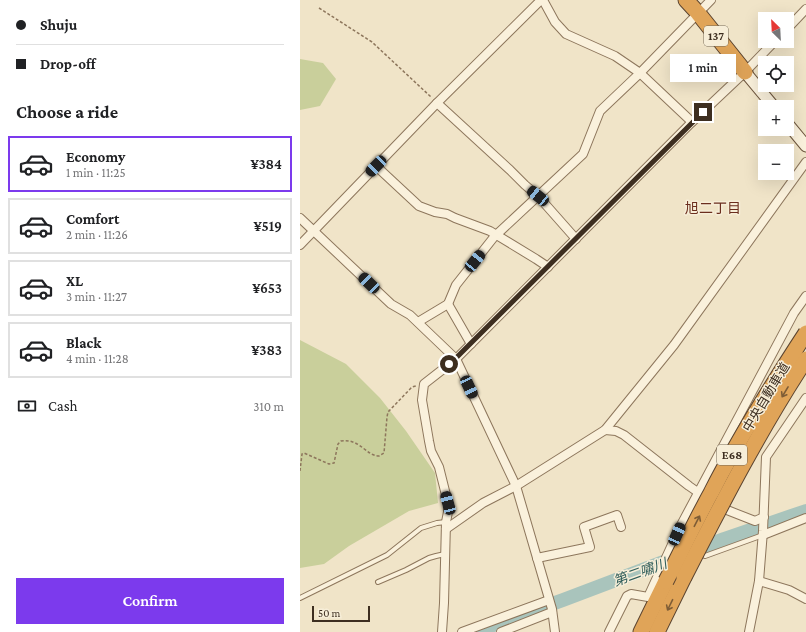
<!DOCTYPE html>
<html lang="en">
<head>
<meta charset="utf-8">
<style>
  :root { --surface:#fff; --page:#f2f2f2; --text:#202124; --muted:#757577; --line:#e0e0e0; --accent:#7c3aed }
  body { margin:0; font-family:"Crimson Pro","Noto Sans JP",serif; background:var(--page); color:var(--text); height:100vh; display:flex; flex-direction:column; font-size:15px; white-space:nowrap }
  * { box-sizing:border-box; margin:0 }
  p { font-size:13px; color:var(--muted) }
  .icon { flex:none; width:22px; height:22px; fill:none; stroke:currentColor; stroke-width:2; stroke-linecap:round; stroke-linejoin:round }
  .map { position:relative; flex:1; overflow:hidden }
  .drawer { display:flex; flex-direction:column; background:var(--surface); width:300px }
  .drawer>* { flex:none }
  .guide { display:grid; align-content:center; height:88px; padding:0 16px; background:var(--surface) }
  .needle { width:26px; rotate:336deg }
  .buttons { position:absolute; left:458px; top:12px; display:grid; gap:8px }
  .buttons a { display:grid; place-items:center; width:36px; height:36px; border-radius:0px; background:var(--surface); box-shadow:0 4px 16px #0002; font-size:20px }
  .scale { position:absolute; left:12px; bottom:10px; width:58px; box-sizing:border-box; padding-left:4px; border:2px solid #3d2e20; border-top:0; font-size:11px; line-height:14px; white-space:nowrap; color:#3d2e20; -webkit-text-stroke:3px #f7eed8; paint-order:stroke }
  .end { position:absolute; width:18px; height:18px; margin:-9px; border:5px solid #3d2e20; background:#fff; box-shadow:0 0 0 2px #fff }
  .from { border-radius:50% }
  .bubble { position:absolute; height:28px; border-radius:0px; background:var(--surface); box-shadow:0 4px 16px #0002; font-size:13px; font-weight:600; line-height:28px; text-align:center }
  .car { position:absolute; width:12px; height:24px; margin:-12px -6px; border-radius:5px; box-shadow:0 0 3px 1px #0007; background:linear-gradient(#222 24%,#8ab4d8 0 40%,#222 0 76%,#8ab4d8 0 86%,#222 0) }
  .guide b { display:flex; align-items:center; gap:14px; height:38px; font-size:15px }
  .guide b+b { border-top:1px solid var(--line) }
  .guide i { width:10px; height:10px; background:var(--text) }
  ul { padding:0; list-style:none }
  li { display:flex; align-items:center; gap:12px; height:56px; margin:0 8px 6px; padding:0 8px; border:2px solid var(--line); border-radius:0px }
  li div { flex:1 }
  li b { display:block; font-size:15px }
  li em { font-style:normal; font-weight:600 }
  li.on { border-color:var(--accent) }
  li>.icon { width:36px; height:36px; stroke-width:1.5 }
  h2 { padding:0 16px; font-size:18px; line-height:48px }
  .pay { display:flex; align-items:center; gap:10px; height:44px; padding:0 16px; font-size:15px }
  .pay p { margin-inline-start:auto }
  .primary-button { display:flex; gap:8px; margin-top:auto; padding:8px 16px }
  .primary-button a { flex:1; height:46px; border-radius:0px; background:var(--accent); color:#fff; font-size:16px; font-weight:600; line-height:46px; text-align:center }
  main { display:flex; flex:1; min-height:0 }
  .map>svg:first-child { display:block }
  .green { fill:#c9cf9b }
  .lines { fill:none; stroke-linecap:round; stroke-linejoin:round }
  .river { stroke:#a9c4bc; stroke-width:14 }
  .lane-casing { stroke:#8d765c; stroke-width:6 }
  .street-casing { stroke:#8d765c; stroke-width:10 }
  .secondary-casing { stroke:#6f573f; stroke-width:13 }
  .highway-casing { stroke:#5b4430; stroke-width:17 }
  .path { stroke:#8d765c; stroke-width:1.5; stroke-dasharray:3 2; stroke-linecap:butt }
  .lane { stroke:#faf1dc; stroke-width:4 }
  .street { stroke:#faf1dc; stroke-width:8 }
  .secondary { stroke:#faf1dc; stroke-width:11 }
  .highway { stroke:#e0a458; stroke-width:15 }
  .highway-bridge-casing { stroke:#5b4430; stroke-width:17; stroke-linecap:butt }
  .highway-bridge { stroke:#e0a458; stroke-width:15 }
  .oneway { stroke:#7e5d36 }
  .route { stroke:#3d2e20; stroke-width:5 }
  .labels { text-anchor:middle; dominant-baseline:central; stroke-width:3; stroke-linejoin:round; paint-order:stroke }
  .shield { fill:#f7eed8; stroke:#756857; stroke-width:1 }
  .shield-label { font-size:12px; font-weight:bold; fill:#3d2e20 }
  .street-label { font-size:13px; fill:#3d2e20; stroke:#f7eed8 }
  .neighbourhood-label { font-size:14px; fill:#6b2e1e; stroke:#f7eed8 }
  .water-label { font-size:14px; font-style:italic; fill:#2f5d5a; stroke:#f7eed8 }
</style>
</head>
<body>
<main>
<section class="drawer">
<div class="guide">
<b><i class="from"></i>Shuju</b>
<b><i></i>Drop-off</b>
</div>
<h2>Choose a ride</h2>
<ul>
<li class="on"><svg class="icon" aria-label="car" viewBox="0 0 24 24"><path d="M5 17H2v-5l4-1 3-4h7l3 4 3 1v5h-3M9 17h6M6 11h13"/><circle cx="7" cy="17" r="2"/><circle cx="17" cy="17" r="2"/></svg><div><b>Economy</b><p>1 min · 11:25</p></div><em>¥384</em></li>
<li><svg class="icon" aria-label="car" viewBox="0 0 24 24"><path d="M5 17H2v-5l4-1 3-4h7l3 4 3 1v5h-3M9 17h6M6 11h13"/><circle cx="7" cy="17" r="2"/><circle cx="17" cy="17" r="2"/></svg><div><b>Comfort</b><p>2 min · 11:26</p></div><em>¥519</em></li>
<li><svg class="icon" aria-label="car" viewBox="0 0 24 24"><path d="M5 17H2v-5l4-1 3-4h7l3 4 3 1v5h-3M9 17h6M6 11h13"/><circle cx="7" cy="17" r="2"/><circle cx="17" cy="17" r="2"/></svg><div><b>XL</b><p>3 min · 11:27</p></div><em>¥653</em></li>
<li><svg class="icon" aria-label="car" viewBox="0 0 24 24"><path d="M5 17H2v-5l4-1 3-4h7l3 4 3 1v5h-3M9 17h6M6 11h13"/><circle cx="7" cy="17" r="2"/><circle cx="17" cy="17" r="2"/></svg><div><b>Black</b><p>4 min · 11:28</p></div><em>¥383</em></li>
</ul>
<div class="pay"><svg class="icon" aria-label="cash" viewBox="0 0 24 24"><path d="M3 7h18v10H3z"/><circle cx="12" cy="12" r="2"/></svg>Cash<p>310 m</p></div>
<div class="primary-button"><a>Confirm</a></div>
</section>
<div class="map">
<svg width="506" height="632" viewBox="0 0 506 632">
  <rect width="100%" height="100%" fill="#f0e4c8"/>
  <g class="green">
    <polygon points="0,59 23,63 36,79 20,106 0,110"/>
    <polygon points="0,340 46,364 80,398 106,431 135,473 138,503 109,511 49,546 24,564 0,568"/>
  </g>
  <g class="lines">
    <polyline class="river" points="174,632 263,600 424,539 506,511"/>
    <defs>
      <g id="lane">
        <polyline points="405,556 463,535"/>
        <polyline points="78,582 106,570 129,558 136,556 145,554"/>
        <polyline points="0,598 87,555 121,528 137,523 146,522"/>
      </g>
      <g id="street">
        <polyline points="243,0 255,22 266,34 315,56 340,73 392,122"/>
        <polyline points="487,29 506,9"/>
        <polyline points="137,103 210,170 225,185 238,196 276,239"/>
        <polyline points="76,166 119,206 135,212 147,214 155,218 190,231 236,259 248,267"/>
        <polyline points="0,218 91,304 110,315 156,359 216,486 252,609 255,632"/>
        <polyline points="0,245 137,103 241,0"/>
        <polyline points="148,304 171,344"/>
        <polyline points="118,322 148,304 156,285 194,237 283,154 300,111 340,73 411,0"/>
        <polyline points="305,430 316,431 324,435 389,486 402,495"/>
        <polyline points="418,504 427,510 455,521 464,517"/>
        <polyline points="146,529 183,503 216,486 305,430 374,345 506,162"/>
        <polyline points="463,535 506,518"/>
        <polyline points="237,558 290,547 284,527 317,515 321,527"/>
        <polyline points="459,581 489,590 506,599"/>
        <polyline points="142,632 144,603 146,522 148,512 148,503 139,467 131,451 129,441 122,400 124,384 156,359 392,122 445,72 475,41"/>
        <polyline points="162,632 249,600"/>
        <polyline points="201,632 252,612"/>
        <polyline points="309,632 327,596 331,594 348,597 381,525 494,313 506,296"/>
        <polyline points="449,632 459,581 463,531 466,457 506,398"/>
      </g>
      <g id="secondary">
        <polyline points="445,72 474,107"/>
        <polyline points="487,123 506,146"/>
      </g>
      <g id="highway">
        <polyline points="386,0 398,13 445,72"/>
        <polyline points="341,632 366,581"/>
        <polyline points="357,632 384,577"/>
      </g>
    </defs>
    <use href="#lane" class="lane-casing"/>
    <use href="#street" class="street-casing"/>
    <use href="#secondary" class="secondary-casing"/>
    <use href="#highway" class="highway-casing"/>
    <g class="path">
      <polyline points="19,8 72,42 131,97"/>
      <path d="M0,471L2,454L4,453L29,464L34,463L38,444L41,441C60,438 66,456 79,456L84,453L87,417L88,412L112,387L116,386"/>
    </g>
    <use href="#lane" class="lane"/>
    <use href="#street" class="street"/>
    <use href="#secondary" class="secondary"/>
    <use href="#highway" class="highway"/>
    <defs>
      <g id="highway-bridge">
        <path d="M384,577C422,503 460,429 506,359"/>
        <path d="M366,581C381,552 395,522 411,493C439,438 472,385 506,333"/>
      </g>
    </defs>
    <use href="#highway-bridge" class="highway-bridge-casing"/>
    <use href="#highway-bridge" class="highway-bridge"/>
  </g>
  <defs><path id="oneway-shaft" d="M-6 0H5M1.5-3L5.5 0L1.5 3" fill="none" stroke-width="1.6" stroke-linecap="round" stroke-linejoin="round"/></defs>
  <g class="oneway">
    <use href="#oneway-shaft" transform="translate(485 392) rotate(121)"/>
    <use href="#oneway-shaft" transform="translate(397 521) rotate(-63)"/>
    <use href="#oneway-shaft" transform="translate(370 605) rotate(116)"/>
  </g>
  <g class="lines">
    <polyline class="route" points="149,364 156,358 403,112"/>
  </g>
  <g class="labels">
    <g class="shield">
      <rect x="404" y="26" width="24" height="20" rx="3"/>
      <rect x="417" y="445" width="30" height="20" rx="3"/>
    </g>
    <g class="shield-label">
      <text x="416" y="36">137</text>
      <text x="432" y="455">E68</text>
    </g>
    <g class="street-label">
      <text transform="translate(466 397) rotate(-59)">中央自動車道</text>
    </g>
    <g class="neighbourhood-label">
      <text x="413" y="208">旭二丁目</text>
    </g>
    <g class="water-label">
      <text transform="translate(340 572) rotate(-20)">第二嘯川</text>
    </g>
  </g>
</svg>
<div class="buttons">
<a><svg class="needle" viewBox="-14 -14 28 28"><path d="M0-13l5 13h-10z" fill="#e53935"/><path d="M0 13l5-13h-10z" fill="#757577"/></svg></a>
<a><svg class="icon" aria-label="locate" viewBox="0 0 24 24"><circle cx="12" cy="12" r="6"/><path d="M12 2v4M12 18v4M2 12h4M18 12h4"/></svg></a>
<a>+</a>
<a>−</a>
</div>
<div class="scale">50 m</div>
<i class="end from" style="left:149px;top:364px"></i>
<i class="end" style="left:403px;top:112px"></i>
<div class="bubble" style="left:370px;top:54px;width:66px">1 min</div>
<i class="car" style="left:76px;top:166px;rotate:224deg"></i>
<i class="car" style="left:238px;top:196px;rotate:309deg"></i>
<i class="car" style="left:175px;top:261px;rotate:39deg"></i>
<i class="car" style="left:69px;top:283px;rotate:314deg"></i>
<i class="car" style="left:169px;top:387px;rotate:155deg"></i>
<i class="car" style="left:148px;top:503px;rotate:345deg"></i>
<i class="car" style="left:377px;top:534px;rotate:24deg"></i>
</div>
</main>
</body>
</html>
